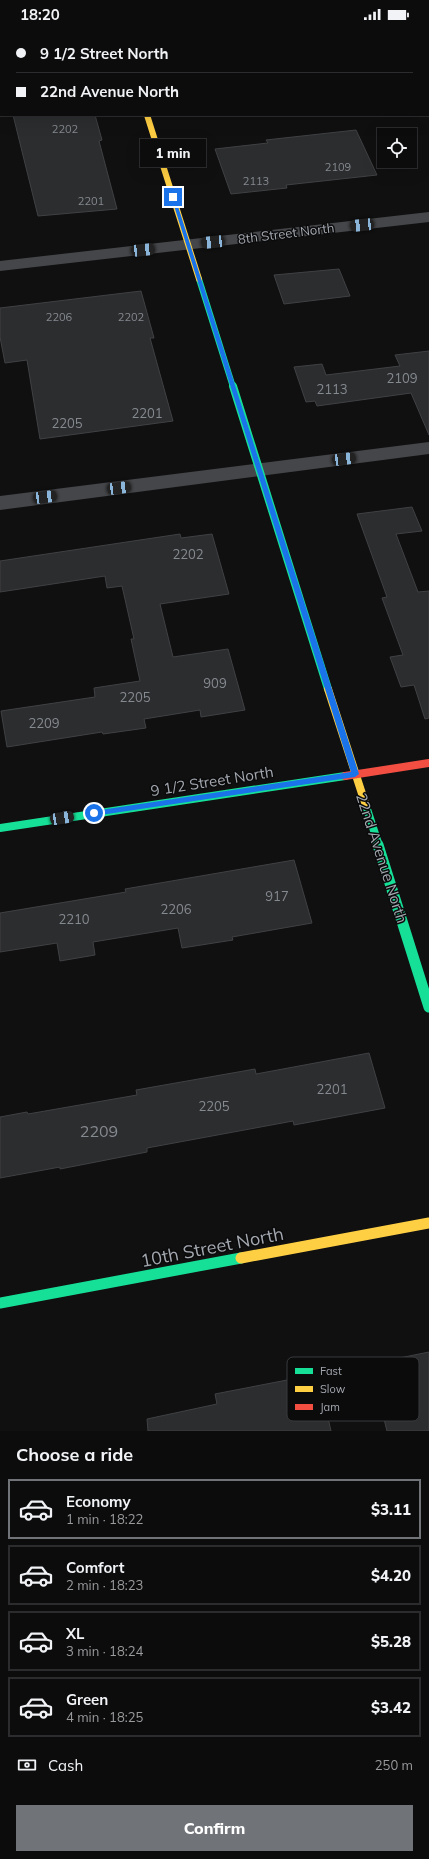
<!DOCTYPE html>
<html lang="en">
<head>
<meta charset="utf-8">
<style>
  :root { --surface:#0c0c0d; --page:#1a1a1b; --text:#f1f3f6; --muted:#9a9b9d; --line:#2c2c2e; --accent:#707378 }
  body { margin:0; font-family:Mulish,sans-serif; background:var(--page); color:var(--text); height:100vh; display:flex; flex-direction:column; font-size:15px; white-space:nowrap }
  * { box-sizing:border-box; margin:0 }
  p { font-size:13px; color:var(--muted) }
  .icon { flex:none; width:22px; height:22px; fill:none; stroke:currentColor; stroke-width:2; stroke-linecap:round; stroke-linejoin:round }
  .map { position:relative; height:1403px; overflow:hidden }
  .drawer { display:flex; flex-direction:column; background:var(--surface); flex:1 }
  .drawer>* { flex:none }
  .banner { position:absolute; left:0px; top:0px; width:429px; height:88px; box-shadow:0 4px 16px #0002,0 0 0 1px var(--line); display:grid; align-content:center; height:88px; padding:0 16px; background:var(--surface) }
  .fabs { position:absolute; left:377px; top:100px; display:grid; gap:8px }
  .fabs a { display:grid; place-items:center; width:40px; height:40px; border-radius:0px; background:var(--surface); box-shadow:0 4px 16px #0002,0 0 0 1px var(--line); font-size:20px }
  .end { position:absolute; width:18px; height:18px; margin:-9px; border:5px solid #1a73e8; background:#fff; box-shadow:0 0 0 2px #fff }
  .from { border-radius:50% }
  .bubble { position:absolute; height:28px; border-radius:0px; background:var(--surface); box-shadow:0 4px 16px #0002,0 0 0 1px var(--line); font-size:13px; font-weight:800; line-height:28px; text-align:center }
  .car { position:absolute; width:12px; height:24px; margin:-12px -6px; border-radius:5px; box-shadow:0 0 3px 1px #0007; background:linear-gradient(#222 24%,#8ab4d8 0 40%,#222 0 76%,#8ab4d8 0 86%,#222 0) }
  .banner b { display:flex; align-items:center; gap:14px; height:38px; font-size:15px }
  .banner b+b { border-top:1px solid var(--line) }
  .banner i { width:10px; height:10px; background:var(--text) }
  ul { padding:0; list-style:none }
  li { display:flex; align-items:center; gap:12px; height:60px; margin:0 8px 6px; padding:0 8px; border:2px solid var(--line); border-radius:0px }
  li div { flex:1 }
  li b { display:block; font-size:15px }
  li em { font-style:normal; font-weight:800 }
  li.selected { border-color:var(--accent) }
  li>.icon { width:36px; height:36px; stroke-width:1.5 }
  h2 { padding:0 16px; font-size:18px; line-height:48px }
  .pay { display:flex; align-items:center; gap:10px; height:44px; padding:0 16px; font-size:15px }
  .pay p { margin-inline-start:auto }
  .cta { display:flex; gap:8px; margin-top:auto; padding:8px 16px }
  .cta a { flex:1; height:46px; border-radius:0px; background:var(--accent); color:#fff; font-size:16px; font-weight:800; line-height:46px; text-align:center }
  .status { display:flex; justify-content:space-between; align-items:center; height:28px; padding:0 20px; background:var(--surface); direction:ltr }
  .status svg { height:11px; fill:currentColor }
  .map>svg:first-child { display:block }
  .building { fill:#2c2d2e; stroke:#404144 }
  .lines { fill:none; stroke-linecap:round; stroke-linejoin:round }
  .street { fill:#454649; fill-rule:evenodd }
  .fast-far2 { stroke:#16e098; stroke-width:6 }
  .fast-far1 { stroke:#16e098; stroke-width:8 }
  .fast { stroke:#16e098; stroke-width:11 }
  .slow-far2 { stroke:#ffcf43; stroke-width:6 }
  .slow-far1 { stroke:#ffcf43; stroke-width:8 }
  .slow { stroke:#ffcf43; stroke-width:11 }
  .jam { stroke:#f24e42; stroke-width:8 }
  .route { fill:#1a73e8 }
  .labels { text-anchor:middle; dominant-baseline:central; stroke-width:3; stroke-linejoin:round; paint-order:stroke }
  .far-number-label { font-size:11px; fill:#858990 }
  .far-street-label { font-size:13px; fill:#a3a8b0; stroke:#0b0b0c }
  .number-label { font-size:13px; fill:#858990 }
  .street-label { font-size:15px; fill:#a3a8b0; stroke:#0b0b0c }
  .near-number-label { font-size:16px; fill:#858990 }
  .near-street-label { font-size:18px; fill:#a3a8b0; stroke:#0b0b0c }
  .key { fill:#0b0b0c; stroke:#393a3d; stroke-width:1 }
  .key-label { font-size:11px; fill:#a3a8b0 }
</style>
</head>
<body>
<div class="status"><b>18:20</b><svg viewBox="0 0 49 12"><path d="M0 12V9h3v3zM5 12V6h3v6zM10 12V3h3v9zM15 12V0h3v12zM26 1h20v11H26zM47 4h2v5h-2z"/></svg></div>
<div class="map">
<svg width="429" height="1403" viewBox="0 0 429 1403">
  <rect width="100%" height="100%" fill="#101011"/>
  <g class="building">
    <polygon points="13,87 95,87 102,112 99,113 117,181 38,188"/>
    <polygon points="356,102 377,147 286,157 287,160 231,166 215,121 268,115 266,112"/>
    <polygon points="339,241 350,268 284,276 274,247"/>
    <polygon points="141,263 154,310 150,310 173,393 40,411 27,332 5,335 0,309 0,280"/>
    <polygon points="429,323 429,407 411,365 317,378 315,373 306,374 294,339 322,336 326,347 400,338 395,327"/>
    <polygon points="412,479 422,503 396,506 418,564 429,563 429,690 425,691 414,657 401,659 390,629 403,627 382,570 387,569 357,486"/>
    <polygon points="180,506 181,510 212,506 229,566 160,576 173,629 228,621 245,682 201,689 200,682 144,691 146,700 103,706 102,704 7,719 1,683 95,669 94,660 140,653 131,611 134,611 122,558 107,560 105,548 0,564 0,533"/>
    <polygon points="294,832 312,895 232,909 233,912 182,920 178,900 93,914 95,927 60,933 57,915 0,924 0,885 126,864 125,861"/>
    <polygon points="369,1025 385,1080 294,1097 293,1093 147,1120 147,1124 60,1141 60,1139 0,1150 0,1089 27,1084 28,1086 137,1067 136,1062 255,1041 256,1046"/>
    <polygon points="429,1324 429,1403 387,1403 370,1336"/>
    <polygon points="318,1346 331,1403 148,1403 147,1391 217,1376 215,1366"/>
  </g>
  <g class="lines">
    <g class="street">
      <polygon points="112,0 126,0 127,1 113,1"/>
      <rect x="428" y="8" width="1" height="8"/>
      <polygon points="429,184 429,194 0,243 0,233"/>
      <polygon points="429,414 429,426 0,482 0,468"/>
    </g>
    <polyline class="fast-far2" points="199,251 233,359"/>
    <g class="fast-far1">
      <polyline points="233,358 328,661"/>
      <polyline points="366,778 379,818"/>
      <polyline points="0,800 345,748"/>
    </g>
    <g class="fast">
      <polyline points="378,817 429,979"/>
      <polyline points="0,1275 241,1230"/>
    </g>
    <polyline class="slow-far2" points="147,87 199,251"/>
    <polyline class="slow-far1" points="328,661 366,778"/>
    <polyline class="slow" points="241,1230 429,1195"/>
    <polyline class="jam" points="345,748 429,735"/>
  </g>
  <polygon class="route" points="171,168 175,169 359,746 355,749 94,788 90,785 94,783 351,744"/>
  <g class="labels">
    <g class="far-number-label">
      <text x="65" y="101">2202</text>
      <text x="338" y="139">2109</text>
      <text x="256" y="153">2113</text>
      <text x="91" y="173">2201</text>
      <text x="59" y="289">2206</text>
      <text x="131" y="289">2202</text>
    </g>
    <g class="far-street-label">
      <text transform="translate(286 205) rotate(-7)">8th Street North</text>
    </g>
    <g class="number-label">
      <text x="402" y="350">2109</text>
      <text x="332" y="361">2113</text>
      <text x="147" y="385">2201</text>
      <text x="67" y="395">2205</text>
      <text x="188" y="526">2202</text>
      <text x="215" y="655">909</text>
      <text x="135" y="669">2205</text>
      <text x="44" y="695">2209</text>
      <text x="277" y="868">917</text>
      <text x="176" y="881">2206</text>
      <text x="74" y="891">2210</text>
      <text x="332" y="1061">2201</text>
      <text x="214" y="1078">2205</text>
    </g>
    <g class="street-label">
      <text transform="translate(212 753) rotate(-9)">9 1/2 Street North</text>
      <text transform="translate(382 830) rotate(72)">22nd Avenue North</text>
    </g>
    <g class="near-number-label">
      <text x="99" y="1103">2209</text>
    </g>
    <g class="near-street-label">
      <text transform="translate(212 1219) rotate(-11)">10th Street North</text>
    </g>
  </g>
  <rect x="287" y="1329" width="132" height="64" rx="6" class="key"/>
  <rect x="295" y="1340" width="18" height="6" fill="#16e098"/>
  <rect x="295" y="1358" width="18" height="6" fill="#ffcf43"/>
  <rect x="295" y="1376" width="18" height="6" fill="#f24e42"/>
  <g class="key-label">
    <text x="320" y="1347">Fast</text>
    <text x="320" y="1365">Slow</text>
    <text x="320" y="1383">Jam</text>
  </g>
</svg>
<div class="fabs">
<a><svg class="icon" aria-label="locate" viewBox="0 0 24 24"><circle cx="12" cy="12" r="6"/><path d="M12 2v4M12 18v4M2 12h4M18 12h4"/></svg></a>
</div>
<i class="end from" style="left:94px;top:785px"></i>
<i class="end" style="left:173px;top:169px"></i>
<div class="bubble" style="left:140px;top:111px;width:66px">1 min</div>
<i class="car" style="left:362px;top:197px;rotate:264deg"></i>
<i class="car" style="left:213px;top:214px;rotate:264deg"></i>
<i class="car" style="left:143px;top:222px;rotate:84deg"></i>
<i class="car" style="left:344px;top:431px;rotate:83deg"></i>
<i class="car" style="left:119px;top:460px;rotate:83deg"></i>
<i class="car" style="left:45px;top:469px;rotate:83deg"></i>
<i class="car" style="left:62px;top:790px;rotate:81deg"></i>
<div class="banner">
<b><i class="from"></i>9 1/2 Street North</b>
<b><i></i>22nd Avenue North</b>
</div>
</div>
<section class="drawer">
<h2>Choose a ride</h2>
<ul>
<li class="selected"><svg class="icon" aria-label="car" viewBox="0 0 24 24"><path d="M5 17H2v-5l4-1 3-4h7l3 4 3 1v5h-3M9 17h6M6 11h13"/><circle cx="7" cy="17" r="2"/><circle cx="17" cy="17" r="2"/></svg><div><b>Economy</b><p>1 min · 18:22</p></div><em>$3.11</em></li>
<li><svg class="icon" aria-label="car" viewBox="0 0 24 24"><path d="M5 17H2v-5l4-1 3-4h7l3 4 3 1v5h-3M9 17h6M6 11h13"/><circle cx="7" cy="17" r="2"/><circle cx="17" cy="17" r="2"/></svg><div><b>Comfort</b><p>2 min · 18:23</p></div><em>$4.20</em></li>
<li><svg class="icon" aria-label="car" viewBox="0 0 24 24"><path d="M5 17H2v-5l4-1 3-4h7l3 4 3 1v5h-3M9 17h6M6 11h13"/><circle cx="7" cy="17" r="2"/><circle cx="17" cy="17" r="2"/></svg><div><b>XL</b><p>3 min · 18:24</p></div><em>$5.28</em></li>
<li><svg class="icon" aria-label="car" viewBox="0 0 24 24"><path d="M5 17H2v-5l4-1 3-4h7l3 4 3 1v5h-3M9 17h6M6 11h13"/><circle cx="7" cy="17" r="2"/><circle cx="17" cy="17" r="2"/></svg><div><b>Green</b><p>4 min · 18:25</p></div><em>$3.42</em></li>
</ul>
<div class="pay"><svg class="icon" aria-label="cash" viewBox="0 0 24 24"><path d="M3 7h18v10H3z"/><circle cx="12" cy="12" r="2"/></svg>Cash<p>250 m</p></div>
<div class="cta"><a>Confirm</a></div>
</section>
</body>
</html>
